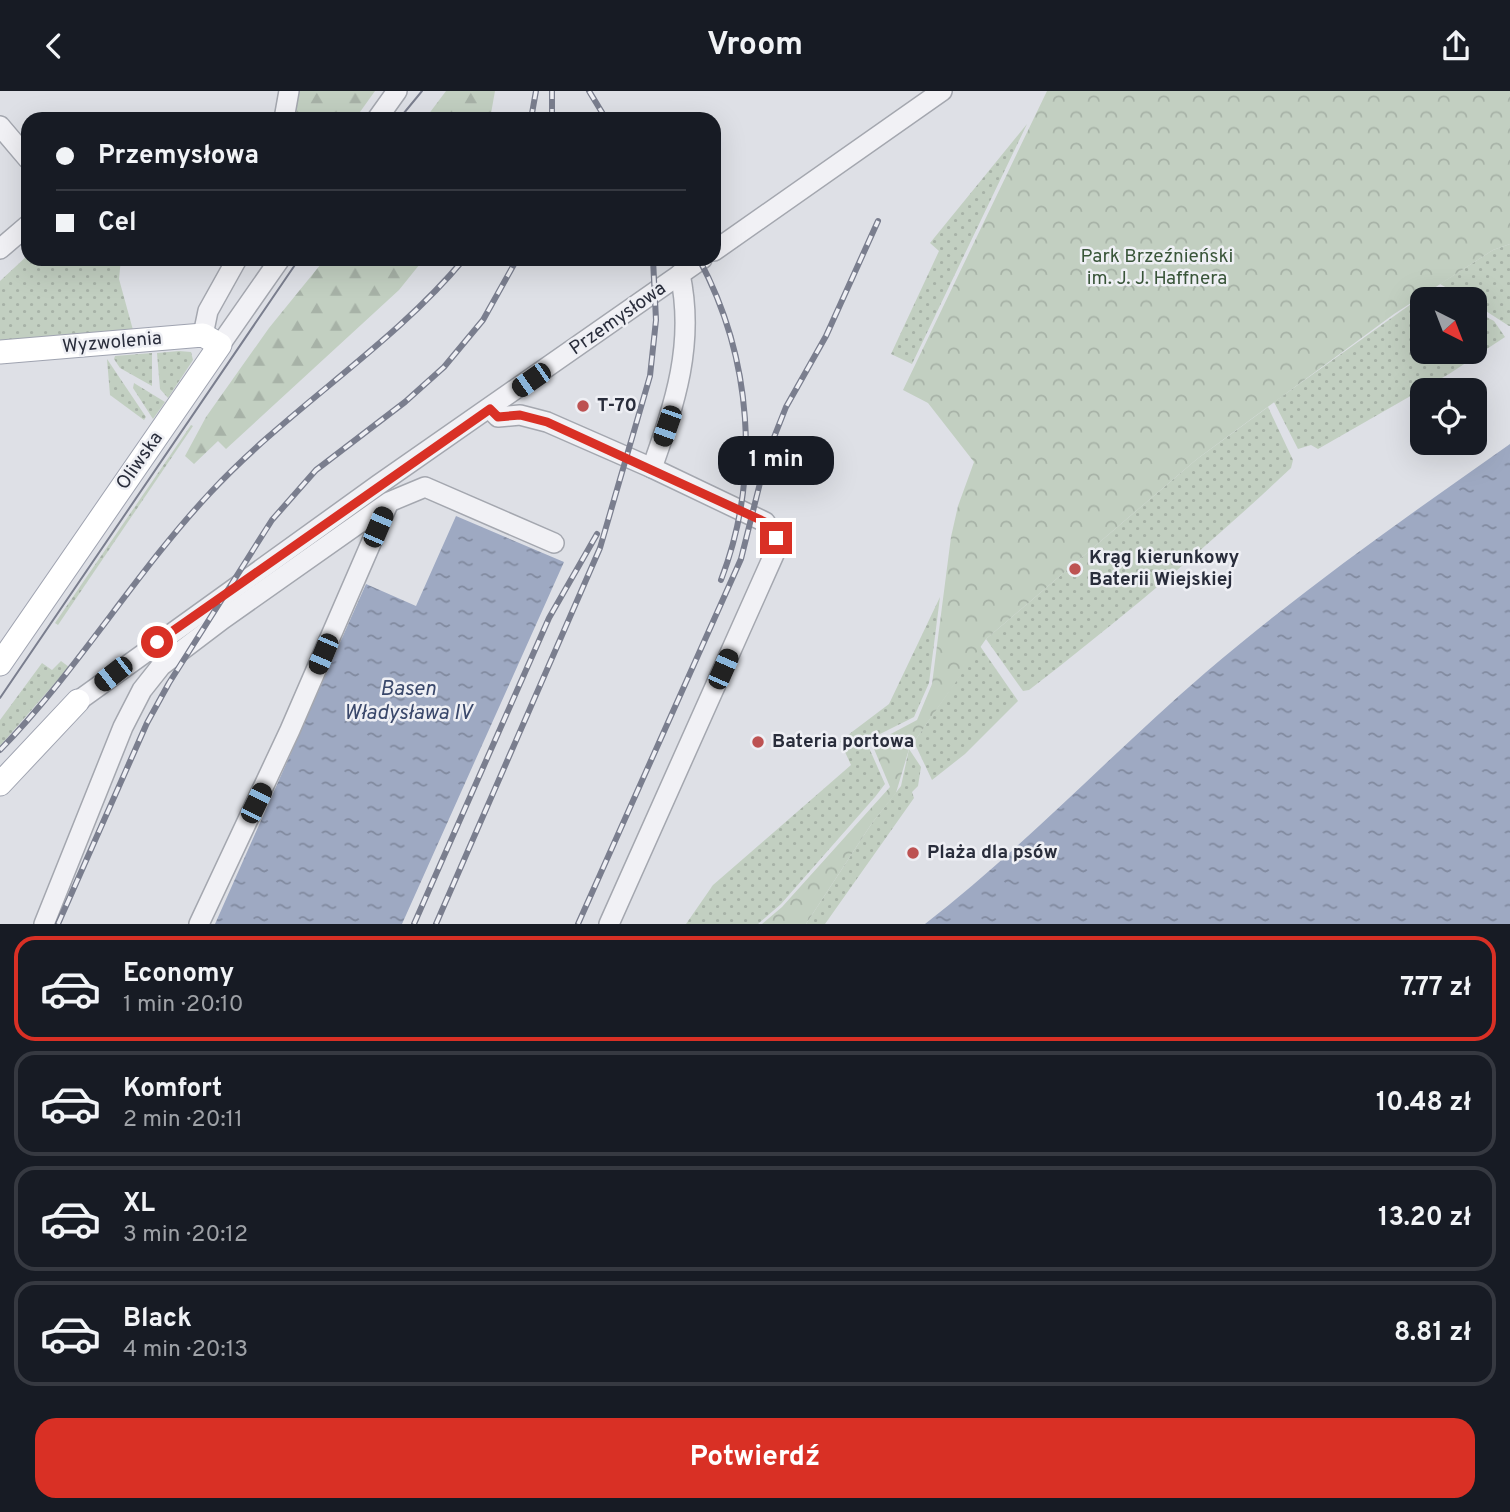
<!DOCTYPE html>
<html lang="pl">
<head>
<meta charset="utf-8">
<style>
  :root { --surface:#171b24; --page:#242831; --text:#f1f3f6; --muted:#9ea1a6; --line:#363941; --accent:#d93025 }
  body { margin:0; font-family:Overpass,sans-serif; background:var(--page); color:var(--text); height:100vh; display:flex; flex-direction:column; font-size:26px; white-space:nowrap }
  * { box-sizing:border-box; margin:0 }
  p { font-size:23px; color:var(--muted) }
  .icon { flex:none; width:38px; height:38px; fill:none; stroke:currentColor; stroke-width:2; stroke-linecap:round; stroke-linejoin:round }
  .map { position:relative; height:833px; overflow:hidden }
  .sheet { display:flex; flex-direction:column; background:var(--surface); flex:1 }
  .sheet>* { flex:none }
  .banner { position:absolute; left:21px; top:21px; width:700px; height:154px; border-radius:21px; box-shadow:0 7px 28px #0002; display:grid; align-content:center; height:154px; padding:0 35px; background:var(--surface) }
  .needle { width:46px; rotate:138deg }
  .fabs { position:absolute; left:1410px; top:196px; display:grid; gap:14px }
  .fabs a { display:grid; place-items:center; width:77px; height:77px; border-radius:14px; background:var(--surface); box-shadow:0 7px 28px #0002; font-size:35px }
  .end { position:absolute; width:32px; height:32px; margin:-16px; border:9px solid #d93025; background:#fff; box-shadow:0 0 0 4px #fff }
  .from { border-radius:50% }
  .bubble { position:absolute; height:49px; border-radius:21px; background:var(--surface); box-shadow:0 7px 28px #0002; font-size:23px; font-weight:700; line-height:49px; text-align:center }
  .car { position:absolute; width:21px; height:42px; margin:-21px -10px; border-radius:9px; box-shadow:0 0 5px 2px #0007; background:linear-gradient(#222 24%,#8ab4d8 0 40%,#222 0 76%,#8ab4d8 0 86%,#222 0) }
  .banner b { display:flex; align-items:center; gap:24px; height:66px; font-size:26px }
  .banner b+b { border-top:2px solid var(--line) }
  .banner i { width:18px; height:18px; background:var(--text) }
  ul { padding:12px 0 0; list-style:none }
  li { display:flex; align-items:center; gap:21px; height:105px; margin:0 14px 10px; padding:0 21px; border:4px solid var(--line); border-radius:21px }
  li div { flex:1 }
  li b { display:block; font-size:26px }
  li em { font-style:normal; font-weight:700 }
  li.active { border-color:var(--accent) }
  li>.icon { width:63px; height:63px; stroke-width:1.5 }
  .cta { display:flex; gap:14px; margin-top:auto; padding:14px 35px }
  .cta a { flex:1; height:80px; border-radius:21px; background:var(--accent); color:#fff; font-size:28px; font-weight:700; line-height:80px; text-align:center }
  header { display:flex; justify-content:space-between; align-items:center; height:91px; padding:0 35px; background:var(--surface); font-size:32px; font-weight:700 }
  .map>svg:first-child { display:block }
  .grass { fill:url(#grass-dots) }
  .forest { fill:url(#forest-firs) }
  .park { fill:url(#park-crowns) }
  .water { fill:url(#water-ripples) }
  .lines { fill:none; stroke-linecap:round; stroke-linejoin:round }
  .minor-casing { stroke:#a4a7af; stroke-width:22 }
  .major-casing { stroke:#9fa3b0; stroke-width:25 }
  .minor { stroke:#f1f1f5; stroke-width:19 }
  .major { stroke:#fff; stroke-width:23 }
  .tram { stroke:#7a7e8e; stroke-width:2 }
  .rail-casing { stroke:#7a7e8e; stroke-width:6 }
  .rail { stroke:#eeeff4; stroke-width:3.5; stroke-dasharray:10; stroke-linecap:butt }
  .route { stroke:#d93025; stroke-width:9 }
  .poi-dot { fill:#bd5252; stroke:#eeeff4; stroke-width:2.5 }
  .labels { text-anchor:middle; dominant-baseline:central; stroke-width:5; stroke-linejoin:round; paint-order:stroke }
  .park-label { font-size:19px; fill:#395539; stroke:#eeeff4 }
  .street-label { font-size:19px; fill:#292d3b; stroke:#eeeff4 }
  .poi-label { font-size:19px; font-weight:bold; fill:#292d3b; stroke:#eeeff4; text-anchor:start }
  .water-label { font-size:21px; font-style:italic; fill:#39476a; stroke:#eeeff4 }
</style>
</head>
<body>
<header><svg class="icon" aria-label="back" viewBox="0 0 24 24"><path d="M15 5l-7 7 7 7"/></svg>Vroom<svg class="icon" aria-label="share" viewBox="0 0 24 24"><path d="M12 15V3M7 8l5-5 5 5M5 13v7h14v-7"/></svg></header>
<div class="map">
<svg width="1510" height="833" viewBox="0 0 1510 833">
  <defs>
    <pattern id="grass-dots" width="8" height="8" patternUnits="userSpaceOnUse" patternTransform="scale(1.75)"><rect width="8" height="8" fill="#c2cfc1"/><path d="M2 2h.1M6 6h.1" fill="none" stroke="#a7b2a7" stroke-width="1.8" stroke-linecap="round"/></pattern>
    <pattern id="forest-firs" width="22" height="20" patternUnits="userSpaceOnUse" patternTransform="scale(1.75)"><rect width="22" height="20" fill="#c2cfc1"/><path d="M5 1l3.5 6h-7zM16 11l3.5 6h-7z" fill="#a7b2a7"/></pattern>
    <pattern id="park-crowns" width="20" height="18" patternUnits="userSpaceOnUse" patternTransform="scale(1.75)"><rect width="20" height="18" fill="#c2cfc1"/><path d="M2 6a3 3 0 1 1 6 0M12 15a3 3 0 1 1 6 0" fill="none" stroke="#a7b2a7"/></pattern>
    <pattern id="water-ripples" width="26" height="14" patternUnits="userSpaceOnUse" patternTransform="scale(1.75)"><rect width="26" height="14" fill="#9ea9c2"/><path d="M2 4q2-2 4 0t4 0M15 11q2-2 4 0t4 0" fill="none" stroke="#818a9f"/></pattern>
  </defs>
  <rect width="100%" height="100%" fill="#dee0e6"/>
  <g class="grass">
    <polygon points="1027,33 912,273 891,263 939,160 930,152"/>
    <polygon points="1510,153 1510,235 1509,235 1475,213 1475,208 1466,208 1440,193 1493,159"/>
    <polygon points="28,164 28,168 121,168 119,188 133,239 0,251 0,190"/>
    <polygon points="1432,198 1451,208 1423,208 1423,261 1475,261 1475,220 1494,230 1505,246 1449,283 1318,358 1311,354 1298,358 1274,311"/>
    <polygon points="179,260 191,261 193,269 168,307 160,298 157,262"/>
    <polygon points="152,262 152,295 120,277 114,268 115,265"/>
    <polygon points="107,268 146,326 144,329 110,304"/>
    <polygon points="134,292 165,311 153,328 133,297"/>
    <path d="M1268,316L1293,369L1291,377C1205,458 1122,527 1029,599L1023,600L986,548L1197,368Z"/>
    <polygon points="191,334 193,335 58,534 55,532"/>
    <polygon points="940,506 929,592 914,626 866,650 885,693 875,706 781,813 758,833 686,833 713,794 851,674 840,650 889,613"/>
    <polygon points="980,555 1018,610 965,663 932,689 914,651"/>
    <polygon points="61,570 69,576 0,655 0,629 42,572 52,579"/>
    <polygon points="909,658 921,676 918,695 912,701 914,707 825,833 806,833 872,732 901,695"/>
  </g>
  <g class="forest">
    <polygon points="298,0 375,0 355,28 293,28"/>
    <polygon points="446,0 495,0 490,28 425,28"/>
    <polygon points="325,168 424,168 399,199 226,358 218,350 194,373 185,365 206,326 269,237"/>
  </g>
  <polygon class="park" points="1047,0 1510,0 1510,153 1493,159 1394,223 1197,368 986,548 909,658 896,702 872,732 806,833 762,833 782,816 890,696 872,653 917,629 932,593 951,446 958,415 974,371 928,312 903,299"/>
  <g class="water">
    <path d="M1510,353V833H925C1024,756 1110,664 1205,582C1302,499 1406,426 1510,353Z"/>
    <polygon points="456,425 564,471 402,833 215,833 366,493 416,515"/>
  </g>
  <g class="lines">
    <defs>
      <g id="minor">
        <polyline points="284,28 289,0"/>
        <polyline points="377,28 397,0"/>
        <polyline points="0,35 28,68"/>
        <polyline points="0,158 28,134"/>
        <polyline points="714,160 942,0"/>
        <polyline points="203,244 208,220 237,168"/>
        <polyline points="220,254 280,168"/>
        <polyline points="490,318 498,326 520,324 547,331 652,377"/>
        <polyline points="78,610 378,394 702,168"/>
        <polyline points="44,833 123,636 142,599 161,575 223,528 389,411 425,396 554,452"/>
        <polyline points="199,833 290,639 388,413"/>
        <path d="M609,833L776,459V447L765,431L652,377C675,312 695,253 680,183"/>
      </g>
      <g id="major">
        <polyline points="0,261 203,244 220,254 0,573"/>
        <polyline points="0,693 78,610"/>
      </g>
    </defs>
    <use href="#minor" class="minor-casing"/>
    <use href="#major" class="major-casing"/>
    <use href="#minor" class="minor"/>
    <use href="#major" class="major"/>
    <g class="tram">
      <polyline points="399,28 422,0"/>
      <polyline points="0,607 299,168"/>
    </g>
    <defs>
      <g id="rail">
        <polyline points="589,0 606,28"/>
        <polyline points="531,28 536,0"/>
        <polyline points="552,28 552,0"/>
        <path d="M699,168C752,267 761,385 721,489"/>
        <path d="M0,659C78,579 135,482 211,401C288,318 393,254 464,168"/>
        <polyline points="58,833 147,632 169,592 272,429 316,379 405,311 444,276 483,229 517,168"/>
        <polyline points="414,833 549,527 597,443"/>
        <polyline points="436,833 600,457 650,285 656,229 653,168"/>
        <polyline points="578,833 741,468 767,364 786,316 826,245 878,130"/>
      </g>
    </defs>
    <use href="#rail" class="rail-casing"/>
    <use href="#rail" class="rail"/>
  </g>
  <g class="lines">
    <polyline class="route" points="157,551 490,318 498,326 520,324 547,331 765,431 776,447"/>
  </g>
  <g class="poi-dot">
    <circle cx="583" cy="315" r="7"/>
    <circle cx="1075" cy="478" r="7"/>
    <circle cx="758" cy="651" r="7"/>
    <circle cx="913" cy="762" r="7"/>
  </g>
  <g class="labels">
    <g class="park-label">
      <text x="1157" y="166">Park Brzeźnieński<tspan x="1157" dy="22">im. J. J. Haffnera</tspan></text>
    </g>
    <g class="street-label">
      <text transform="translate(618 228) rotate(-35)">Przemysłowa</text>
      <text transform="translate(112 252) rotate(-5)">Wyzwolenia</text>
      <text transform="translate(140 370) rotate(-55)">Oliwska</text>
    </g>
    <g class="poi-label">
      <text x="597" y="315">T-70</text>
      <text x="1089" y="467">Krąg kierunkowy<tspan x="1089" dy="22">Baterii Wiejskiej</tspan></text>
      <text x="772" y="651">Bateria portowa</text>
      <text x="927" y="762">Plaża dla psów</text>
    </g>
    <g class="water-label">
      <text x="408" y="598">Basen<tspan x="408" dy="24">Władysława IV</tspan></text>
    </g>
  </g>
</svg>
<div class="fabs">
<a><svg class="needle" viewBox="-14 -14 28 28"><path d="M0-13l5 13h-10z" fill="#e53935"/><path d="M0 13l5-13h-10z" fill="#9ea1a6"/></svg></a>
<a><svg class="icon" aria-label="locate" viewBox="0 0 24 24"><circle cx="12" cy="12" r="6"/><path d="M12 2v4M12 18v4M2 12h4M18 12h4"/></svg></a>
</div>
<i class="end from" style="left:157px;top:551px"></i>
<i class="end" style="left:776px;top:447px"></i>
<div class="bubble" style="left:718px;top:345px;width:116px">1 min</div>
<i class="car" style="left:531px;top:289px;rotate:235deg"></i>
<i class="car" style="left:667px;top:335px;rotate:199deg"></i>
<i class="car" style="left:378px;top:436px;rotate:23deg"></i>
<i class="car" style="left:323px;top:563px;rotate:203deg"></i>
<i class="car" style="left:723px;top:578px;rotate:24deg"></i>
<i class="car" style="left:113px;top:583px;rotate:232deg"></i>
<i class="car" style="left:256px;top:712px;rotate:26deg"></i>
<div class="banner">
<b><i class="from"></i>Przemysłowa</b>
<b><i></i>Cel</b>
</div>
</div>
<section class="sheet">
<ul>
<li class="active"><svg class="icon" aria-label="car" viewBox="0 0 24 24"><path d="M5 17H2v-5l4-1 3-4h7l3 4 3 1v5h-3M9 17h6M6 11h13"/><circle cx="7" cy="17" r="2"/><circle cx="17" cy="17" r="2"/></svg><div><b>Economy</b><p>1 min · 20:10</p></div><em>7.77 zł</em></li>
<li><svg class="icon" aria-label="car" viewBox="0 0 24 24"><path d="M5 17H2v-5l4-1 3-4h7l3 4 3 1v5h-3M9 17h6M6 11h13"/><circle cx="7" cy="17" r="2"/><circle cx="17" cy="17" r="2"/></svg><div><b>Komfort</b><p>2 min · 20:11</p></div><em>10.48 zł</em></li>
<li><svg class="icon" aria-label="car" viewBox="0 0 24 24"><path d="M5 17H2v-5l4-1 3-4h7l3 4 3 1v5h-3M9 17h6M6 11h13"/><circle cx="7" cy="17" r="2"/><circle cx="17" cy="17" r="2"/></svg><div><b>XL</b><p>3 min · 20:12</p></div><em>13.20 zł</em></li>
<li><svg class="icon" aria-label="car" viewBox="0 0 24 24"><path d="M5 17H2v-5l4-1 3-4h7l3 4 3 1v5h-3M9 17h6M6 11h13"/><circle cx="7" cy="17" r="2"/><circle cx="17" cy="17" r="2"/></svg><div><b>Black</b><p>4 min · 20:13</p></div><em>8.81 zł</em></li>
</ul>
<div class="cta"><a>Potwierdź</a></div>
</section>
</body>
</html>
